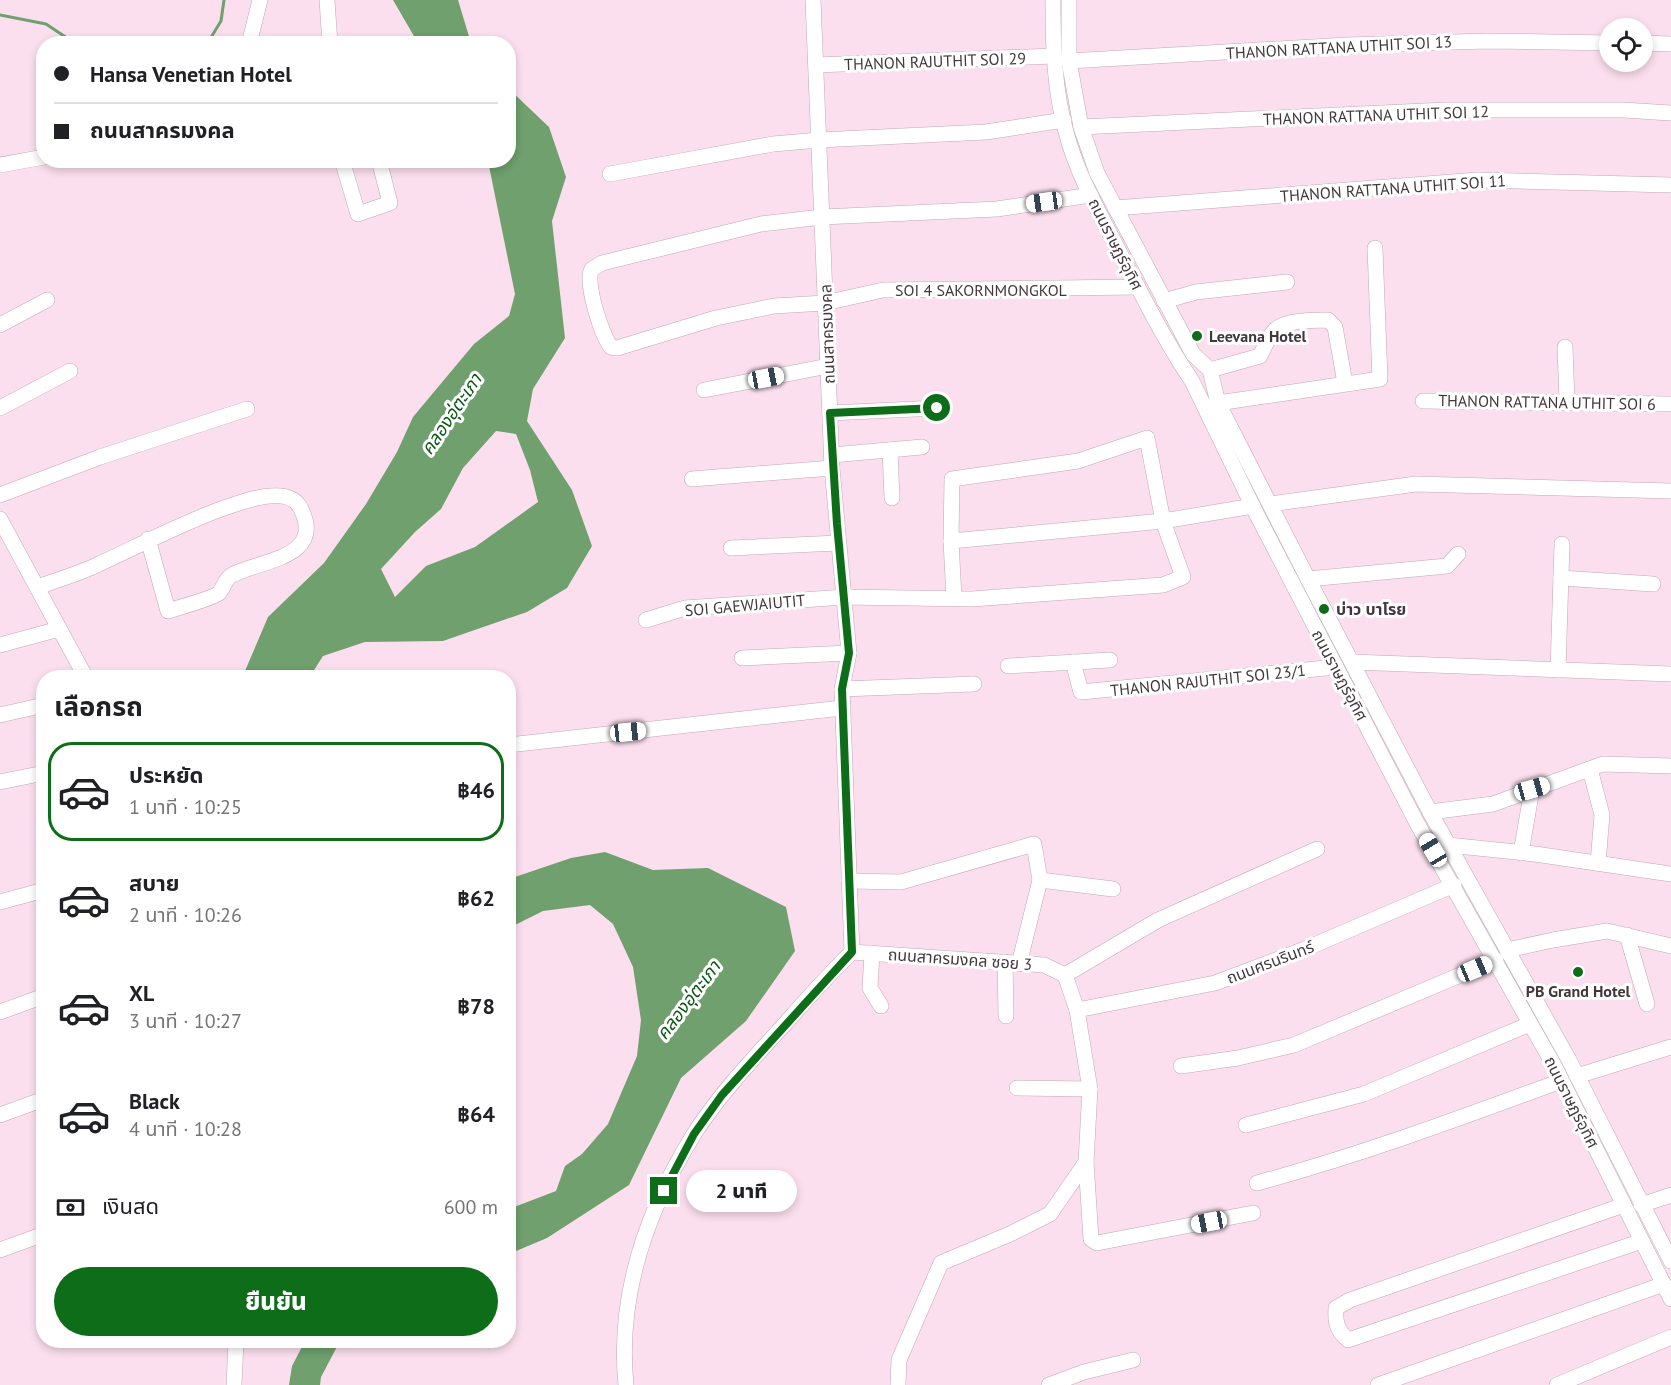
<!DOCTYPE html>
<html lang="th">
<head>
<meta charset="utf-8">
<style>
  :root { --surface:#fff; --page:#f2f2f2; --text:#202124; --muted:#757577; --line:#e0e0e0; --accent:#0e6d19 }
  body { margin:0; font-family:"PT Sans","Noto Sans Thai",sans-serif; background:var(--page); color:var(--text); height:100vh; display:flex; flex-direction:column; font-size:22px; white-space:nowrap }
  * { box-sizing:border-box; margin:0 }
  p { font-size:20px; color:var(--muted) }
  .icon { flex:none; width:33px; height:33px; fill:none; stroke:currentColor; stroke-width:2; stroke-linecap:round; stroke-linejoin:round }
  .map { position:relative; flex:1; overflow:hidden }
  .panel { position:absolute; left:36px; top:670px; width:480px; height:678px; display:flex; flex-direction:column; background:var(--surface); border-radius:24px; box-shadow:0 3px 9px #0003 }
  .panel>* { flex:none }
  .guide { position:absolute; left:36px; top:36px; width:480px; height:132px; border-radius:24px; box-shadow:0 3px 9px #0003; display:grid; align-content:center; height:132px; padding:0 18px; background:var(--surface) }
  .fabs { position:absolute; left:1599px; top:18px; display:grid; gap:12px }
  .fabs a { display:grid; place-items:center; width:54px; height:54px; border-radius:50%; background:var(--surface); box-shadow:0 3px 9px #0003; font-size:30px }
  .end { position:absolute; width:27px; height:27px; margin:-14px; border:8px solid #0e6d19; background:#fff; box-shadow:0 0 0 3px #fff }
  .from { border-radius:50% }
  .bubble { position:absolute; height:42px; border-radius:21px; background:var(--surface); box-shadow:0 3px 9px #0003; font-size:20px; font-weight:800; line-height:42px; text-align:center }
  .car { position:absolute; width:18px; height:36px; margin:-18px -9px; border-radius:8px; box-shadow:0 0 4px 2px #0007; background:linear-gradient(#fff 24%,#345 0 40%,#fff 0 76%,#345 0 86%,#fff 0) }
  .guide b { display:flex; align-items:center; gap:21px; height:57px; font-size:22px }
  .guide b+b { border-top:2px solid var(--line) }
  .guide i { width:15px; height:15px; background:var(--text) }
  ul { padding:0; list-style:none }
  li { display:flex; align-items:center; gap:18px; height:99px; margin:0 12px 9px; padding:0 6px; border:3px solid transparent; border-radius:24px }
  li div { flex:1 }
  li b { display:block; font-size:22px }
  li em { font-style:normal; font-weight:800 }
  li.current { border-color:var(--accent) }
  li>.icon { width:54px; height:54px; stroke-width:1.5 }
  h2 { padding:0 18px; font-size:27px; line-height:72px }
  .pay { display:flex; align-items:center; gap:15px; height:66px; padding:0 18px; font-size:22px }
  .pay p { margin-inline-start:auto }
  .button { display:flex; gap:12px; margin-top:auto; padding:12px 18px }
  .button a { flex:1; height:69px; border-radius:36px; background:var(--accent); color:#fff; font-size:24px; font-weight:800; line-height:69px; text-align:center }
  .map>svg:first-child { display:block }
  .water { fill:#6fa06e; fill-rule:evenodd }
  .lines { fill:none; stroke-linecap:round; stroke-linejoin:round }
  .stream { stroke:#6fa06e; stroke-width:3 }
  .minor-casing { stroke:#c2a7b5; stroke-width:16 }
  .minor { stroke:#fff; stroke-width:15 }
  .route { stroke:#0e6d19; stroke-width:8 }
  .poi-dot { fill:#0e6d19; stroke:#fff; stroke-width:2 }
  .labels { text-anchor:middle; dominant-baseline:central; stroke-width:6; stroke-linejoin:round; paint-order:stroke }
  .street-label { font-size:16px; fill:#42373d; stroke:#fff }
  .poi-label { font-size:16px; font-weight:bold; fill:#42373d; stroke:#fff; text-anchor:start }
  .water-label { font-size:18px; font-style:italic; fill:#0a5512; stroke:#fff }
</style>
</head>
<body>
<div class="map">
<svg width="1671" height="1385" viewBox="0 0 1671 1385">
  <rect width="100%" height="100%" fill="#fbdfee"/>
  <g class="water">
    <polygon points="393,0 458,0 471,43 418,43"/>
    <path d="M509,89L549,127L566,177L552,221L565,338L533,389L527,421L572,490L592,546L567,588L527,612L443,641L365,642L323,656L309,678H242L268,617L324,563L366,504L397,452L413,417L474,344L509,316L515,294L488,161L508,160ZM496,431L516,434L530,470L538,502L475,547L426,566L395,597L381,569L415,532L441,509L463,468Z"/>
    <polygon points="605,852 653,870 708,868 786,907 795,951 746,1021 681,1078 629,1185 547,1238 509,1254 509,1209 556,1191 565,1166 582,1154 608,1124 637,1056 641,1020 633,967 613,924 590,905 543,911 509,928 509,879 571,858"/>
    <polygon points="305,1341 340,1341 321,1377 320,1385 289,1385 292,1366"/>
  </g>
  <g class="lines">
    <g class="stream">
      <polyline points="0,15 46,24 76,44"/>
      <polyline points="207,44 221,21 224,0"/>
    </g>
    <defs>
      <g id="minor">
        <polyline points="327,0 330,44"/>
        <path d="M1053,0C1053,44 1054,89 1066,132C1078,178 1103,219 1124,261C1146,302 1166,343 1192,381L1256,513L1336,667L1418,825L1556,1069L1671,1299"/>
        <polyline points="1069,0 1069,61 1081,127 1097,173 1193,354 1210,370 1218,403 1308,579 1430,812 1569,1060 1671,1261"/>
        <polyline points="1642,43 1671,44"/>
        <polyline points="249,44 260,0"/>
        <polyline points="1069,61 1347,45 1488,41 1610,43"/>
        <polyline points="816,65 1053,56"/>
        <polyline points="1081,127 1446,110 1623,110 1671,113"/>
        <polyline points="342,160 358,214 390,203 379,160"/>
        <polyline points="0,165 44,157"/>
        <polyline points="610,174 773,144 819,140 986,132 1064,120"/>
        <path d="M1091,195L997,209L822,217L761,224L602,263L592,269C584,281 602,336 611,347L617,348L716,318L774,306L825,303L883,290L1138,287"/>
        <polyline points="1115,208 1478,180 1671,185"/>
        <polyline points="1164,301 1196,292 1287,282"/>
        <polyline points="0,325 47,300"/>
        <polyline points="1565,347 1567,402"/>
        <path d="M1210,370L1260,356C1264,348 1268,337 1275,330C1285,320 1314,320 1328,320L1335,327L1345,383"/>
        <polyline points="704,390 828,366"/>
        <polyline points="1423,401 1671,404"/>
        <polyline points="1218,403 1380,379 1375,248"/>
        <polyline points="0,408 70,371"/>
        <polyline points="830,413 937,408"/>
        <polyline points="890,450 892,498"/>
        <polyline points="832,455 922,447"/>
        <polyline points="692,479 832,468"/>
        <polyline points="0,495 100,457 247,409"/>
        <polyline points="1270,504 1416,484 1671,491"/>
        <polyline points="0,519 86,678"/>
        <polyline points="951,541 1163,521 1253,506"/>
        <polyline points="731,548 838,543"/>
        <polyline points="1561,578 1653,584"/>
        <polyline points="1308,579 1447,566 1458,554"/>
        <path d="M37,587C57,580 78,574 97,565C138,546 178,525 221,509C237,504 253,497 270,496C282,495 295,496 301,509C325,558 261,560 232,575C225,579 224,587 219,593C214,598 177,608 168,611L148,539"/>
        <polyline points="646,620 685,608 845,597 972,599 1163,585 1183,577 1163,521 1147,438 1078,461 952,479 951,541 954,598"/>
        <polyline points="0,645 59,629"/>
        <polyline points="742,658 849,653"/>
        <polyline points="1073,662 1081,692 1336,667"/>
        <polyline points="1352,662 1671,674"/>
        <polyline points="1008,666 1110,660"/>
        <polyline points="1558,670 1562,544"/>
        <polyline points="842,689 974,684"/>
        <polyline points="0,715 44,705"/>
        <polyline points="508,745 842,708"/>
        <polyline points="1590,769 1602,815 1598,863"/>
        <polyline points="0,782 44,773"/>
        <polyline points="1430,812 1493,804 1603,764 1671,766"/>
        <polyline points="1448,845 1535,854 1671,874"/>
        <polyline points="1521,853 1532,789"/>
        <polyline points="1040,880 1113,889"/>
        <polyline points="849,881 901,882 1034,844 1040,880 1019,964"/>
        <polyline points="0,902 44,890"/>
        <polyline points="1627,935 1647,1004"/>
        <polyline points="1507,950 1553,940 1607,931 1671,946"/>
        <polyline points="852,952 1044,965 1065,975 1077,1010 1090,1089 1086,1162 1050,1214 1010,1234 941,1263 899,1360 898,1385"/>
        <polyline points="872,953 870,988 881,1006"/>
        <polyline points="1005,962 1006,1016"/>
        <polyline points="1065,975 1158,920 1317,849"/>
        <polyline points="1077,1010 1215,983 1305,949 1454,885"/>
        <polyline points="0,1012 44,996"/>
        <polyline points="1181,1066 1238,1058 1294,1045 1496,960"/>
        <polyline points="1577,1076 1671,1047"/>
        <polyline points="1017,1088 1090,1089"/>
        <polyline points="0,1115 44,1099"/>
        <polyline points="1246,1125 1364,1094 1530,1024"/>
        <polyline points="1086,1162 1091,1239 1097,1243 1253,1213"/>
        <path d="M1257,1183C1361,1155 1460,1118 1561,1081"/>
        <path d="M1624,1205L1350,1300L1336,1308C1335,1323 1337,1330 1348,1340L1642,1241"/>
        <polyline points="1641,1205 1671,1195"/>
        <polyline points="0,1250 44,1234"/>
        <polyline points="234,1385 236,1341"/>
        <path d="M626,1385C617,1296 647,1210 694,1134C719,1095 752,1060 784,1025C806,1000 828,975 852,952L842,689L849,653L832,468L813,0"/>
        <polyline points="1049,1385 1084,1372 1133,1360"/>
        <polyline points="1378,1385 1664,1284"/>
        <polyline points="1557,1385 1671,1337"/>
      </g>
    </defs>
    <use href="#minor" class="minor-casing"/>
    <use href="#minor" class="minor"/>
  </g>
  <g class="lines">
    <polyline class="route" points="664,1191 694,1134 722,1095 852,952 842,689 849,653 837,524 830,413 937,408"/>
  </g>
  <g class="poi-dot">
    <circle cx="1197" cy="336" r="6"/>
    <circle cx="1324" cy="609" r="6"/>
    <circle cx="1578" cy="972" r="6"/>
  </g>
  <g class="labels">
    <g class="street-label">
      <text transform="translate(1339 47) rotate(-3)">THANON RATTANA UTHIT SOI 13</text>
      <text transform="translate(935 61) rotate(-2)">THANON RAJUTHIT SOI 29</text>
      <text transform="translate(1376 115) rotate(-2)">THANON RATTANA UTHIT SOI 12</text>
      <text transform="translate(1393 188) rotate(-4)">THANON RATTANA UTHIT SOI 11</text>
      <text transform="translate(1116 244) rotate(63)">ถนนราษฏร์อุทิศ</text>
      <text x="981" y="290">SOI 4 SAKORNMONGKOL</text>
      <text transform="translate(827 334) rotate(-92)">ถนนสาครมงคล</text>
      <text transform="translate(1547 402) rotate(1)">THANON RATTANA UTHIT SOI 6</text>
      <text transform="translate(745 605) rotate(-5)">SOI GAEWJAIUTIT</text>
      <text transform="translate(1340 675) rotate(62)">ถนนราษฏร์อุทิศ</text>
      <text transform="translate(1208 680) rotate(-6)">THANON RAJUTHIT SOI 23/1</text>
      <text transform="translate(960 959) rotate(4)">ถนนสาครมงคล ซอย 3</text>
      <text transform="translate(1270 962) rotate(-21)">ถนนศรนรินทร์</text>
      <text transform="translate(1572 1102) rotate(63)">ถนนราษฏร์อุทิศ</text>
    </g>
    <g class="poi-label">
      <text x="1209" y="336">Leevana Hotel</text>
      <text x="1336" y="609">บ่าว บาโรย</text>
      <text x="1578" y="991" text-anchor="middle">PB Grand Hotel</text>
    </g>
    <g class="water-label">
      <text transform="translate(451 414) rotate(-56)">คลองอุ่ตะเภา</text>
      <text transform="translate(688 1000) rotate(-53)">คลองอุ่ตะเภา</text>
    </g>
  </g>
</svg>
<div class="fabs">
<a><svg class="icon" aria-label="locate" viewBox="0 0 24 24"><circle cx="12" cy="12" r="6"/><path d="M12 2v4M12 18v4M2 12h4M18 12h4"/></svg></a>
</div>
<i class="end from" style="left:937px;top:408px"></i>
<i class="end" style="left:664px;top:1191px"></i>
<div class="bubble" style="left:686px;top:1170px;width:111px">2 นาที</div>
<i class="car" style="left:1044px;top:202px;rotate:262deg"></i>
<i class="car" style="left:766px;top:378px;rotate:79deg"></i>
<i class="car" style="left:628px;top:732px;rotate:84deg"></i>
<i class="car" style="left:1532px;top:789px;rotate:74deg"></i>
<i class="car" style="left:1433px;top:850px;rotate:329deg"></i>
<i class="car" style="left:1475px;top:969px;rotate:67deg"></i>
<i class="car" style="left:1209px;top:1222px;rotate:259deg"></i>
<div class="guide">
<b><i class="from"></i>Hansa Venetian Hotel</b>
<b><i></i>ถนนสาครมงคล</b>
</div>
<section class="panel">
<h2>เลือกรถ</h2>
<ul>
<li class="current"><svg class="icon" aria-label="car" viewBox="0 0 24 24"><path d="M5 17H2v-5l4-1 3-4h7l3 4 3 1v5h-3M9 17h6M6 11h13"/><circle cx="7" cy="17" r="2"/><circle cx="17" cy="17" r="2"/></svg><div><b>ประหยัด</b><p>1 นาที · 10:25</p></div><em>฿46</em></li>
<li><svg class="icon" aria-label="car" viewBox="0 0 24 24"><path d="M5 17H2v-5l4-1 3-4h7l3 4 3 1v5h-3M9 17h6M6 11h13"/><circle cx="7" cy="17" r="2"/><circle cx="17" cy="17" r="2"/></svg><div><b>สบาย</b><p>2 นาที · 10:26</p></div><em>฿62</em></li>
<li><svg class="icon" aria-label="car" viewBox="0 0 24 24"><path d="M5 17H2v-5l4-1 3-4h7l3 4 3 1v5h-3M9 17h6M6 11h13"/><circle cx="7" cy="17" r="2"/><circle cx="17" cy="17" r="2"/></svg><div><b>XL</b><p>3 นาที · 10:27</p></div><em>฿78</em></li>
<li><svg class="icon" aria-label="car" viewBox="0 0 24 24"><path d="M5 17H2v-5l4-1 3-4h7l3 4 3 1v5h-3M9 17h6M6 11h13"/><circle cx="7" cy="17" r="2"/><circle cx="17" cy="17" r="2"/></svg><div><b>Black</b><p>4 นาที · 10:28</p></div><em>฿64</em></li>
</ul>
<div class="pay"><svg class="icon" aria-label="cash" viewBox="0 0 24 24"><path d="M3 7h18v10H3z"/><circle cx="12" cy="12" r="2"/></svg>เงินสด<p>600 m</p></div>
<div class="button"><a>ยืนยัน</a></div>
</section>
</div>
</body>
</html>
